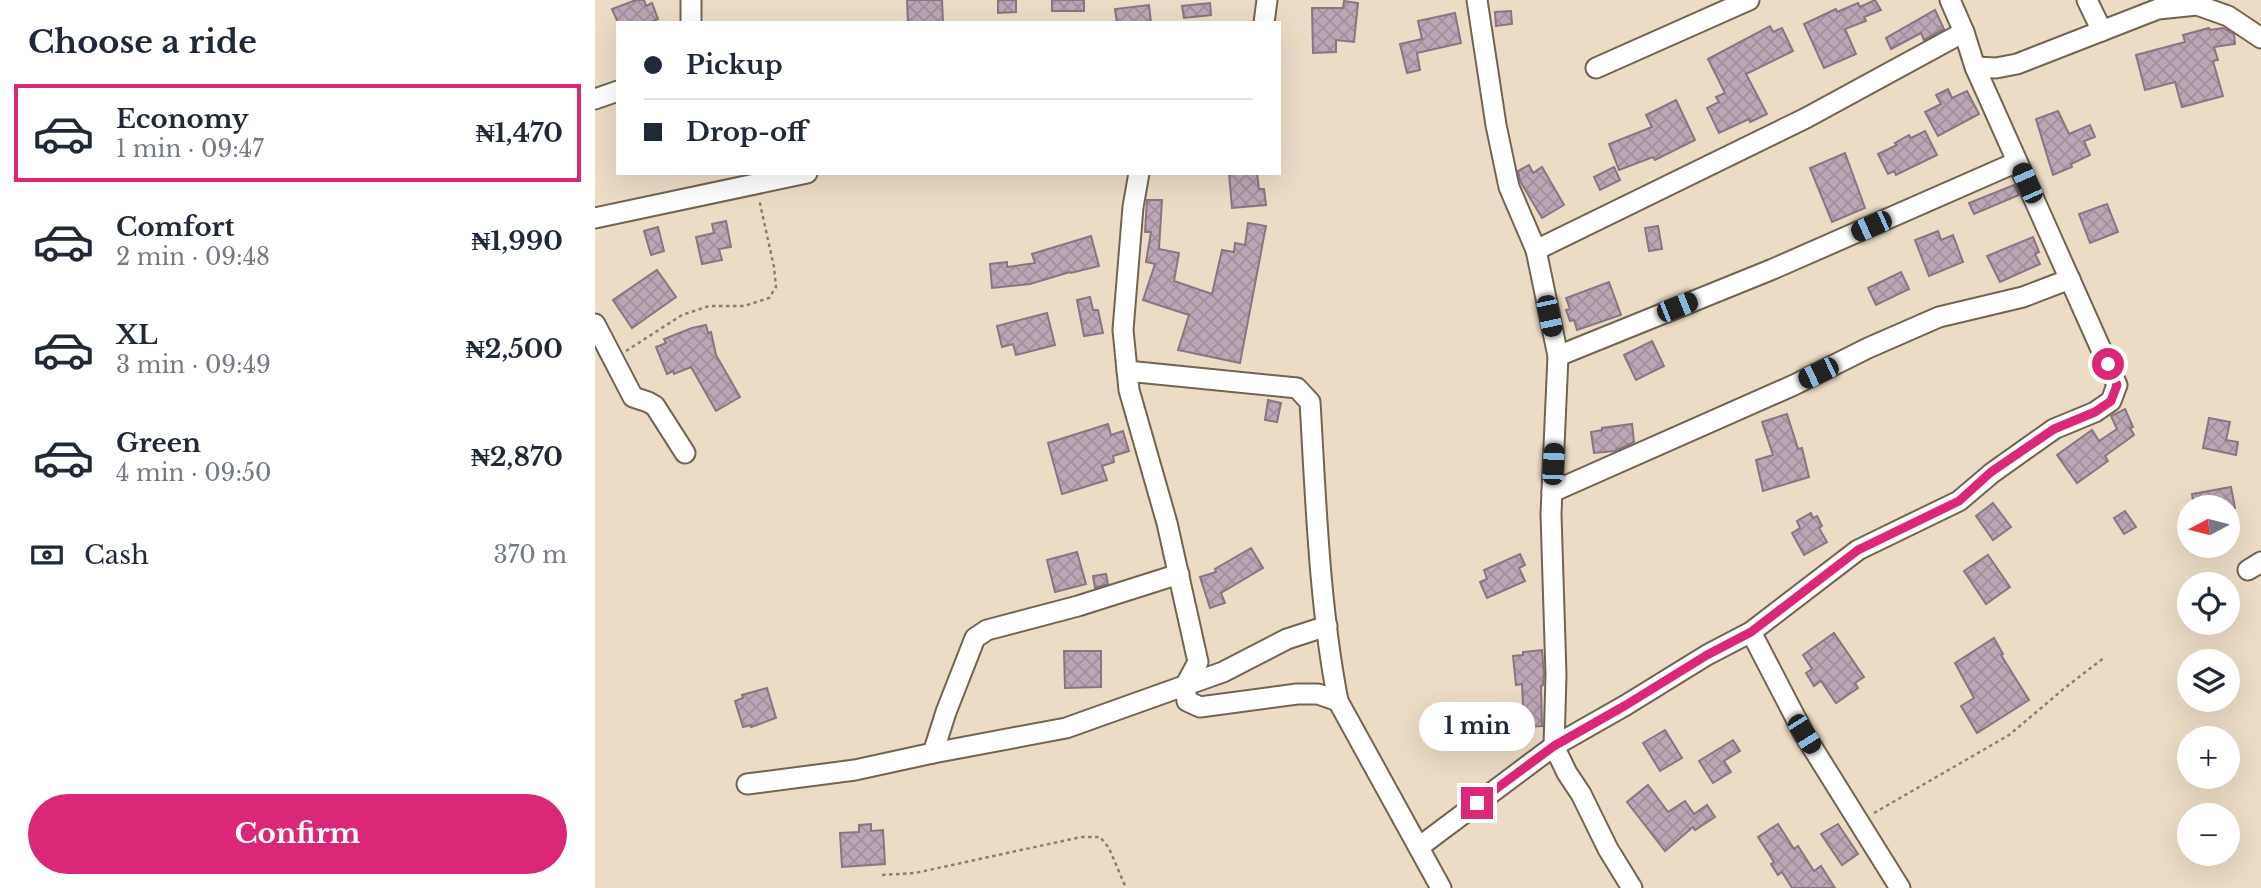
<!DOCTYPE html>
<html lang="en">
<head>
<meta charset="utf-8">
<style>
  :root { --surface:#fff; --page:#f6f6f7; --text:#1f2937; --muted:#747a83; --line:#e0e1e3; --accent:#db2777 }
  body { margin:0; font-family:"Libre Baskerville",serif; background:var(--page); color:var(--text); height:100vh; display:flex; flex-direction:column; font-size:26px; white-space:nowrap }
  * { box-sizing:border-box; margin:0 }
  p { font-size:23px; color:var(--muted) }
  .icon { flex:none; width:38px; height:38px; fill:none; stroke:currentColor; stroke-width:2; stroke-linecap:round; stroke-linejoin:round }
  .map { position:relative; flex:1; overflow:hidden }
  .side { display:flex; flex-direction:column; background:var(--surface); width:595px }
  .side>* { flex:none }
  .top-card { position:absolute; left:21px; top:21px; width:665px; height:154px; border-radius:0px; box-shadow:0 7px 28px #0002; display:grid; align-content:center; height:154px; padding:0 28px; background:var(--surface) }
  .needle { width:46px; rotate:263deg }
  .controls { position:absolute; left:1582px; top:495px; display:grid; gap:14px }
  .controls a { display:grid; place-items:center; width:63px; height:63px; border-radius:50%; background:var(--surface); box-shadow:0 7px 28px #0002; font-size:35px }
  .end { position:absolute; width:32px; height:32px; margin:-16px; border:9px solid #db2777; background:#fff; box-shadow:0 0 0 4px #fff }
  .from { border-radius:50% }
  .bubble { position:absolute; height:49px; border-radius:24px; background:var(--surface); box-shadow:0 7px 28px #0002; font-size:23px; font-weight:700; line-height:49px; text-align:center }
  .car { position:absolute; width:21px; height:42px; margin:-21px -10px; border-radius:9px; box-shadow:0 0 5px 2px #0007; background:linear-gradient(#222 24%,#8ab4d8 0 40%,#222 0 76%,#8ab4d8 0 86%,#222 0) }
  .top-card b { display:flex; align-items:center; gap:24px; height:66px; font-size:26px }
  .top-card b+b { border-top:2px solid var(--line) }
  .top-card i { width:18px; height:18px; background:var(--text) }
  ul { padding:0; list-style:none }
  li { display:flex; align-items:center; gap:21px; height:98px; margin:0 14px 10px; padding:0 14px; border:4px solid transparent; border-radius:0px }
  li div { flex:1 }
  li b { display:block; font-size:26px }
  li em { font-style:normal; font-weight:700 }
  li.on { border-color:var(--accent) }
  li>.icon { width:63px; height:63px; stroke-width:1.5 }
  h2 { padding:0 28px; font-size:32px; line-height:84px }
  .pay { display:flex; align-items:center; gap:18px; height:77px; padding:0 28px; font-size:26px }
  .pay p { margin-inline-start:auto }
  .cta { display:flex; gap:14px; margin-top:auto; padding:14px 28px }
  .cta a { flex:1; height:80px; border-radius:42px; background:var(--accent); color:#fff; font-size:28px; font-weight:700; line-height:80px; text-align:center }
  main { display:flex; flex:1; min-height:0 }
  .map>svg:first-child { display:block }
  .building { fill:url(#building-cross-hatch); stroke:#897483; stroke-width:2 }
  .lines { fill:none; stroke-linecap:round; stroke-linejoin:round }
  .minor-casing { stroke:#726451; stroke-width:23 }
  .path { stroke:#887e6f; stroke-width:2.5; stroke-dasharray:3.5 3.5; stroke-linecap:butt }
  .minor { stroke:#fff; stroke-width:19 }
  .route { stroke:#db2777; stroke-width:9 }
</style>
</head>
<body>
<main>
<section class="side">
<h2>Choose a ride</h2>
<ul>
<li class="on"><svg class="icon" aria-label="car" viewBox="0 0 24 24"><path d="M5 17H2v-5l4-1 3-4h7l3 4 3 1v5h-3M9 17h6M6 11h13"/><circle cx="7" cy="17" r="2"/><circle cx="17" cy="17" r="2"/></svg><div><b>Economy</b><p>1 min · 09:47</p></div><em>₦1,470</em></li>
<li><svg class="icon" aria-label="car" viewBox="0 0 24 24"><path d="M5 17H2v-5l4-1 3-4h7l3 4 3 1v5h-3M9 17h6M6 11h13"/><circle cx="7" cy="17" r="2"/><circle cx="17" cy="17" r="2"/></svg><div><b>Comfort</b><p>2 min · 09:48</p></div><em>₦1,990</em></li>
<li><svg class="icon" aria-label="car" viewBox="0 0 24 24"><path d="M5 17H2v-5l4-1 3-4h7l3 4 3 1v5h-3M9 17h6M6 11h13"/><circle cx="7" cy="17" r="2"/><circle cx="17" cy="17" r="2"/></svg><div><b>XL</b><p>3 min · 09:49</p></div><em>₦2,500</em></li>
<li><svg class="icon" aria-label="car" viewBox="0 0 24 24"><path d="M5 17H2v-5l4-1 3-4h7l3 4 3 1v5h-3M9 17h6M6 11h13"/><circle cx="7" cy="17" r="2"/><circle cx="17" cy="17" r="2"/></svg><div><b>Green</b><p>4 min · 09:50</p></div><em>₦2,870</em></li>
</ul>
<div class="pay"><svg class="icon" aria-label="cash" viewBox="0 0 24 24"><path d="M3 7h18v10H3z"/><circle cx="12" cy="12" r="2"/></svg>Cash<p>370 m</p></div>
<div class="cta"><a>Confirm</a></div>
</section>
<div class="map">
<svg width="1666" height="888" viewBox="0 0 1666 888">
  <defs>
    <pattern id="building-cross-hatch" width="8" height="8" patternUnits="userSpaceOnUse" patternTransform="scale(1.75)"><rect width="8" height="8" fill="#bca6b5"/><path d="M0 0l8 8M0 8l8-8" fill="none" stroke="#a18e9b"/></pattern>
  </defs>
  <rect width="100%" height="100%" fill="#ecdcc6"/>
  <g class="building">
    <polygon points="41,0 49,0 51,6 57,3 63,19 54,23 23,23 17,9"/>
    <polygon points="312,0 347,0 348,23 313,23"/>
    <polygon points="403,0 421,0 421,12 403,13"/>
    <rect x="457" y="0" width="32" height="11"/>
    <polygon points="1280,0 1286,10 1269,17 1271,21 1250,29 1261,54 1229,68 1209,24 1241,9 1242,12 1263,3 1265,7"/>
    <polygon points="749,1 763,3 759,42 741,40 741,52 718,53 717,8 748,8"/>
    <polygon points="615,3 616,15 589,18 587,6"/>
    <polygon points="554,5 556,23 522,23 520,9"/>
    <polygon points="1340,10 1349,29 1329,40 1326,33 1296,49 1291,38"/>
    <polygon points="916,11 917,24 901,26 900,12"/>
    <polygon points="860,13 866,43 822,53 825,70 812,73 805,44 827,39 823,21"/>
    <polygon points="1175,26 1178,32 1187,28 1198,51 1151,74 1172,114 1155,122 1154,119 1124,133 1112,108 1124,102 1121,97 1130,93 1113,59"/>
    <polygon points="1614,28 1615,30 1628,28 1639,34 1640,44 1619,47 1623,60 1618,61 1628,96 1587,107 1580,82 1550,90 1541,55 1590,42 1588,35"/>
    <polygon points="1353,89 1357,98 1372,91 1384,114 1343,136 1330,112 1346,104 1341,95"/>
    <polygon points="1081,100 1100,140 1060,160 1058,157 1024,170 1014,144 1057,127 1051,115"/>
    <polygon points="1463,111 1474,134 1495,125 1500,137 1489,141 1495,155 1476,164 1477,167 1458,175 1441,119"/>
    <polygon points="1330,131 1342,155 1301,175 1299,171 1293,174 1283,154 1302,145 1300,143 1314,135 1316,138"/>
    <polygon points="1250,153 1270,208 1237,222 1215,168"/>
    <polygon points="934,165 938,173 947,167 969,205 947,218 925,181 923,171"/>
    <polygon points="1019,167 1025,180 1005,190 999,177"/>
    <polygon points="634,173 662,173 664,189 669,189 671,205 637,208"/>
    <polygon points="1419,185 1424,195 1379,214 1374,203"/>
    <polygon points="552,200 567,200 564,249 584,253 579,281 617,294 627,250 639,252 640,243 650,245 653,223 671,226 645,363 583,350 594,315 548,300 560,264 551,262 556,232 550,232"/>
    <polygon points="1512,204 1523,232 1495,243 1484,214"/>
    <polygon points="131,221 136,247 124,249 127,260 107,264 101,237 119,233 117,224"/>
    <polygon points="1063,226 1067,249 1054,251 1050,228"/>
    <polygon points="63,227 69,251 56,255 49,231"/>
    <polygon points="1343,231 1346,240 1358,235 1368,262 1334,276 1320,240"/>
    <polygon points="496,236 504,266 476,273 475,272 435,284 397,288 395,264 412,262 412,267 440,263 437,254"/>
    <polygon points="1438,237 1444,252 1440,254 1445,264 1405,282 1392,256"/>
    <polygon points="62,270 81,297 37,328 18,300"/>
    <polygon points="1306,272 1314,289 1281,305 1273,288"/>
    <polygon points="1014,282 1026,315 982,330 979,320 975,321 971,310 975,309 971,298"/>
    <polygon points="495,297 498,310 503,310 508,333 489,336 482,300"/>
    <polygon points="452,313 460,345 421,355 418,344 407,347 402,326"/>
    <polygon points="111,325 113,333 116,332 121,355 145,397 121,411 96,367 79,374 78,371 72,374 61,347 71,343 69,339 97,328"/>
    <polygon points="1057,341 1069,366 1041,380 1029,355"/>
    <polygon points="673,400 686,403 682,422 670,420"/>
    <polygon points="1530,409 1538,427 1535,428 1539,435 1510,456 1513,461 1482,483 1462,455 1497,430 1504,441 1522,429 1516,416"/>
    <polygon points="1192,414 1203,449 1207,448 1214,477 1168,491 1161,460 1178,455 1167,422"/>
    <polygon points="1614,418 1635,422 1631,440 1643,442 1641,455 1608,448"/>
    <polygon points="513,424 516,435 528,431 534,451 518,456 519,462 507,466 512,480 467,494 453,443"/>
    <polygon points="1037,424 1039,442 1020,451 999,453 996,432 1007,430 1007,428"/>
    <polygon points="1636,487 1640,508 1599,508 1597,494"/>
    <polygon points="1398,503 1416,527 1398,540 1381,516"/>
    <polygon points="1530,511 1541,527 1529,534 1519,518"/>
    <polygon points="1216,513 1218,518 1222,516 1227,526 1224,528 1232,542 1209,555 1197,533 1205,528 1202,521"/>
    <polygon points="656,548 668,568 626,593 630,603 615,608 605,577 621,572 620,569"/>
    <polygon points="482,552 491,584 460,592 452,560"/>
    <polygon points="925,554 930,565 924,568 930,581 892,598 885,582 892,579 889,570"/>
    <polygon points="1393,555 1415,587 1391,604 1369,571"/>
    <polygon points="511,574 513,584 500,588 498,576"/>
    <polygon points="1239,633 1269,677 1260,683 1263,688 1241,703 1226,681 1219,686 1211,673 1217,669 1208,655"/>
    <polygon points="1399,638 1408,654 1406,655 1434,700 1382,733 1366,706 1379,698 1360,663"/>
    <polygon points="947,650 949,675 948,685 946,686 947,726 929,727 927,684 921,685 918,656 928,655 928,652"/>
    <polygon points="469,651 506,651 506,687 470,688"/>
    <polygon points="172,688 181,718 156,727 156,725 148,727 140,701 148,698 147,695"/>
    <polygon points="1070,730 1087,758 1065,771 1048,743"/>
    <polygon points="1138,740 1145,751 1129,761 1136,772 1118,783 1104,761"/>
    <polygon points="1053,785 1073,812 1090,801 1099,814 1112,805 1120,817 1100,830 1098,827 1070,851 1032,802"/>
    <polygon points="276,824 276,831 288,830 290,864 247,867 245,833 264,832 264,825"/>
    <polygon points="1183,824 1199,849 1203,846 1219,871 1226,866 1240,888 1197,888 1187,872 1183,875 1176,864 1179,862 1163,837"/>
    <polygon points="1243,824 1263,854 1247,865 1226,834"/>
  </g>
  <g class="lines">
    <defs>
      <g id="minor">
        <polyline points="882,0 901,125 914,187 941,250 963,356 956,514 961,675 959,746 972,773 986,794 1013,849 1037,888"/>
        <polyline points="1492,0 1507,31"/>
        <polyline points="96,23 96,0"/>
        <polyline points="669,23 672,0"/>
        <polyline points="1380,67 1401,68 1422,64 1563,9 1602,5 1633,16 1666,38"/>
        <polyline points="1001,68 1154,0"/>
        <polyline points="0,99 23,91"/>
        <polyline points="544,173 538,207 528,330 534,390 572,523 603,662 590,686 592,701 605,707 702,694 723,694 743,701 846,888"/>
        <polyline points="0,218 212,173"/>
        <polyline points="941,250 1211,118 1369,32"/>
        <polyline points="0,324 38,397 53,402 60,406 90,453"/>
        <polyline points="963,356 1178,269 1422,162"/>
        <path d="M532,371L702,388L715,402C721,502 724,603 743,701"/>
        <polyline points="957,492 1199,385 1273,348 1344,317 1428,297 1475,279"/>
        <polyline points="1653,570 1666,562"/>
        <polyline points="1156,632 1209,734 1305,888"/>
        <polyline points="338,753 351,712 380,638 392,630 483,606 584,574"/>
        <polyline points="152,784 260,770 338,753 471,728 628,672 692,639 732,626"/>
        <polyline points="824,847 959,746 1031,705 1112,655 1156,632 1263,550 1364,501 1397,473 1459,429 1500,412 1516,401 1522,385 1380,67 1369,32 1355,0"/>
      </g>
    </defs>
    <use href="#minor" class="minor-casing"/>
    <g class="path">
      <polyline points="31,351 87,315 114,306 149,306 174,298 181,287 179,267 164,199"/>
      <polyline points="1279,813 1414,735 1471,687 1510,657"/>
      <polyline points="287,875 320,873 486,837 505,837 514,848 531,888"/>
    </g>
    <use href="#minor" class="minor"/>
  </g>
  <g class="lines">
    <polyline class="route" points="882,803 959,746 1031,705 1112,655 1156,632 1263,550 1364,501 1396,472 1459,429 1500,412 1516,401 1522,385 1513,364"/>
  </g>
</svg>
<div class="controls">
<a><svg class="needle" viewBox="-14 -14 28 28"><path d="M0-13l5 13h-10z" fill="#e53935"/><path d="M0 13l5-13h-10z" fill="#747a83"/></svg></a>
<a><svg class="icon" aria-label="locate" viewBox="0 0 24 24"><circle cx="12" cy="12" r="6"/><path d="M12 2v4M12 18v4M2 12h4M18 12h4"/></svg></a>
<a><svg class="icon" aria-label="layers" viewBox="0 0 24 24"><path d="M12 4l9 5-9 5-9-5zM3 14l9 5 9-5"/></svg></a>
<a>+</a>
<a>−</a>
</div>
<i class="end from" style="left:1513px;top:364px"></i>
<i class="end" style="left:882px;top:803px"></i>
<div class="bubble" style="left:824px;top:702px;width:116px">1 min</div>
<i class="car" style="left:1432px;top:183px;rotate:336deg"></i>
<i class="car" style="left:1276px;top:226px;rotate:246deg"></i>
<i class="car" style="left:1082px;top:307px;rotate:68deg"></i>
<i class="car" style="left:954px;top:316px;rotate:168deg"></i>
<i class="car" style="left:1223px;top:373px;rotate:244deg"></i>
<i class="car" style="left:958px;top:464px;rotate:3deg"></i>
<i class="car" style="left:1209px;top:734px;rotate:148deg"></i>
<div class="top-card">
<b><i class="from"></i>Pickup</b>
<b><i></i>Drop-off</b>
</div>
</div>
</main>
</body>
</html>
